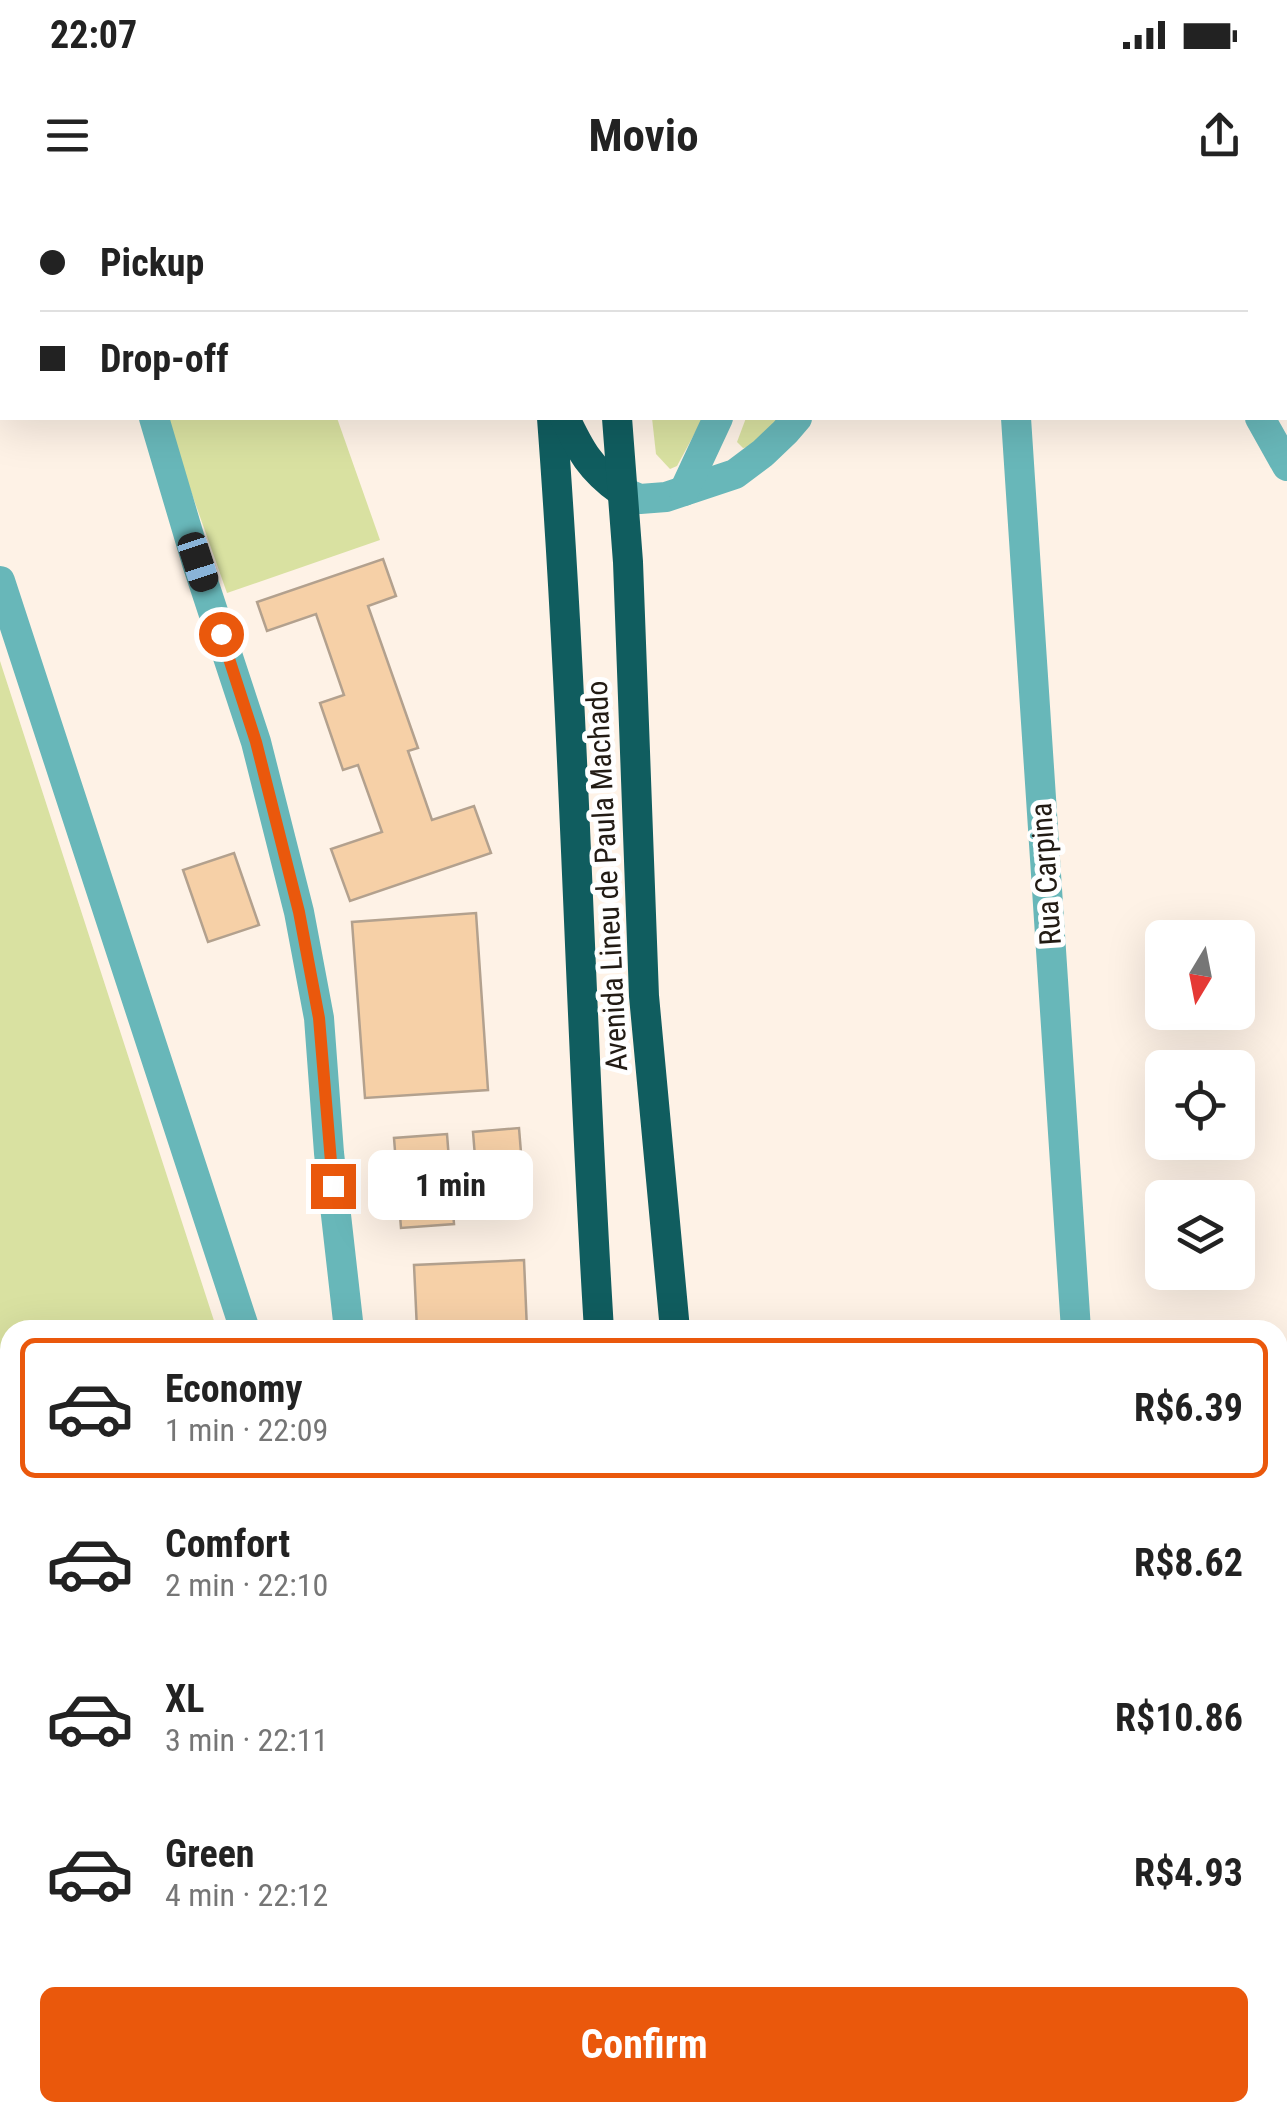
<!DOCTYPE html>
<meta charset="utf-8">
<style>
body{margin:0;font-family:"Roboto Condensed",sans-serif;background:#f6f6f6;color:#222;height:100vh;display:flex;flex-direction:column;font-size:38px;white-space:nowrap}
*{box-sizing:border-box;margin:0}
p{font-size:32px;color:#767676}
.icon{flex:none;width:55px;height:55px;fill:none;stroke:currentColor;stroke-width:2;stroke-linecap:round;stroke-linejoin:round}
.map{position:relative;flex:1;overflow:hidden}
.drawer{position:absolute;left:0px;top:1120px;width:1288px;height:802px;display:flex;flex-direction:column;background:#fff;border-radius:30px 30px 0 0;box-shadow:0 10px 40px #0002}
.drawer>*{flex:none}
.banner{position:absolute;left:0px;top:0px;width:1288px;height:220px;box-shadow:0 10px 40px #0002;display:grid;align-content:center;height:220px;padding:0 40px;background:#fff}
.needle{width:65px;rotate:190deg}
.fabs{position:absolute;left:1145px;top:720px;display:grid;gap:20px}
.fabs a{display:grid;place-items:center;width:110px;height:110px;border-radius:15px;background:#fff;box-shadow:0 10px 40px #0002;font-size:50px}
.end{position:absolute;width:45px;height:45px;margin:-22px;border:12px solid #ea580c;background:#fff;box-shadow:0 0 0 5px #fff}
.from{border-radius:50%}
.bubble{position:absolute;height:70px;border-radius:15px;background:#fff;box-shadow:0 10px 40px #0002;font-size:32px;font-weight:700;line-height:70px;text-align:center}
.car{position:absolute;width:30px;height:60px;margin:-30px -15px;border-radius:12px;box-shadow:0 0 8px 2px #0007;background:linear-gradient(#222 24%,#8ab4d8 0 40%,#222 0 76%,#8ab4d8 0 86%,#222 0)}
.banner b{display:flex;align-items:center;gap:35px;height:95px;font-size:38px}
.banner b+b{border-top:2px solid #e0e0e0}
.banner i{width:25px;height:25px;background:#222}
ul{padding:18px 0 0;list-style:none}
li{display:flex;align-items:center;gap:30px;height:140px;margin:0 20px 15px;padding:0 20px;border:5px solid transparent;border-radius:15px}
li div{flex:1}
li b{display:block;font-size:38px}
li em{font-style:normal;font-weight:700}
li.current{border-color:#ea580c}
li>.icon{width:90px;height:90px;stroke-width:1.5}
.primary-button{display:flex;gap:20px;margin-top:auto;padding:20px 40px}
.primary-button a{flex:1;height:115px;border-radius:15px;background:#ea580c;color:#fff;font-size:40px;font-weight:700;line-height:115px;text-align:center}
.status{display:flex;justify-content:space-between;align-items:center;height:70px;padding:0 50px;background:#fff;direction:ltr}
.status svg{height:28px;fill:currentColor}
header{display:flex;justify-content:space-between;align-items:center;height:130px;padding:0 40px;background:#fff;font-size:45px;font-weight:700}
.map>svg:first-child{display:block}
</style>
<div class="status"><b>22:07</b><svg viewBox="0 0 49 12"><path d="M0 12V9h3v3zM5 12V6h3v6zM10 12V3h3v9zM15 12V0h3v12zM26 1h20v11H26zM47 4h2v5h-2z"/></svg></div>
<header><svg class="icon" aria-label="menu" viewBox="0 0 24 24"><path d="M4 6h16M4 12h16M4 18h16"/></svg>Movio<svg class="icon" aria-label="share" viewBox="0 0 24 24"><path d="M12 15V3M7 8l5-5 5 5M5 13v7h14v-7"/></svg></header>
<div class="map">
<svg width="1287" height="1921" viewBox="0 0 1287 1921">
<rect width="100%" height="100%" fill="#fef2e6"/>
<g fill="#d9e1a1">
<path d="M745 0H1126V2H747Z"/>
<path d="M165 218H337L380 340 227 393Z"/>
<path d="M652 218H703L677 266 670 269 656 254Z"/>
<path d="M746 218H782L754 246 743 248 737 242Z"/>
<path d="M0 461 217 1130H10V1416L0 1431Z"/>
<path d="M336 1913H471L474 1921H339Z"/>
</g>
<g fill="#f6d0a7" stroke="#b3a18e" stroke-width="2.5">
<path d="M383 359 396 396 368 406 418 548 408 551 432 620 474 606 491 653 350 701 331 649 382 632 358 565 343 570 320 503 344 495 316 414 267 431 257 402Z"/>
<path d="M234 653 259 725 208 742 183 670Z"/>
<path d="M476 713 488 890 365 898 352 722Z"/>
<path d="M519 928 526 1014 480 1018 473 932Z"/>
<path d="M447 934 454 1024 401 1028 394 938Z"/>
<path d="M524 1060 527 1130H417L414 1065Z"/>
<path d="M10 1617V1670L0 1673V1620Z"/>
<path d="M10 1698V1753L0 1757V1701Z"/>
<path d="M10 1786V1847L0 1850V1790Z"/>
<path d="M10 1874V1912H100L72 1921H0V1878Z"/>
<path d="M156 1912H253L255 1921H158Z"/>
<path d="M529 1912H602L603 1921H530Z"/>
</g>
<g fill="none" stroke-linecap="round" stroke-linejoin="round">
<g stroke="#68b7b9" stroke-width="30">
<path d="M719 0 722 2"/>
<path d="M1156 0 1159 2"/>
<path d="M179 2V0"/>
<path d="M0 68H2"/>
<path d="M154 218 197 363 256 542 299 712 319 818 329 953 349 1130"/>
<path d="M1016 218 1076 1130"/>
<path d="M1260 218 1287 266"/>
<path d="M621 291 640 299 666 297 735 274 763 253 785 232 797 218"/>
<path d="M684 291 718 218"/>
<path d="M0 381 245 1130"/>
<path d="M0 1458 10 1445"/>
<path d="M1278 1648 1287 1663"/>
<path d="M280 1912 283 1921"/>
<path d="M496 1912 499 1921"/>
<path d="M1054 1912 1059 1921"/>
</g>
<g stroke="#105d5f" stroke-width="30">
<path d="M507 0 508 2"/>
<path d="M574 0V2"/>
<path d="M552 218C575 521 580 826 599 1130"/>
<path d="M565 218C580 250 591 270 621 291"/>
<path d="M617 218 628 362 644 796 675 1130"/>
<path d="M653 1912V1921"/>
<path d="M723 1912 724 1921"/>
</g>
</g>
<g fill="none" stroke-linecap="round" stroke-linejoin="round">
<path stroke="#ea580c" stroke-width="12" d="M221 434 256 542 299 712 319 818 333 986"/>
</g>
<g text-anchor="middle" stroke-width="10" stroke-linejoin="round" paint-order="stroke">
<g font-size="30" fill="#221b14" stroke="#fff">
<text transform="translate(1046 674) rotate(-94)" y="10">Rua Carpina</text>
<text transform="translate(607 676) rotate(-93)" y="10">Avenida Lineu de Paula Machado</text>
</g>
</g>
</svg>
<div class="fabs">
<a><svg class="needle" viewBox="-14 -14 28 28"><path d="M0-13l5 13h-10z" fill="#e53935"/><path d="M0 13l5-13h-10z" fill="#767676"/></svg></a>
<a><svg class="icon" aria-label="locate" viewBox="0 0 24 24"><circle cx="12" cy="12" r="6"/><path d="M12 2v4M12 18v4M2 12h4M18 12h4"/></svg></a>
<a><svg class="icon" aria-label="layers" viewBox="0 0 24 24"><path d="M12 4l9 5-9 5-9-5zM3 14l9 5 9-5"/></svg></a>
</div>
<i class="end from" style="left:221px;top:434px"></i>
<i class="end" style="left:333px;top:986px"></i>
<div class="bubble" style="left:368px;top:950px;width:165px">1 min</div>
<i class="car" style="left:198px;top:362px;rotate:162deg"></i>
<div class="banner">
<b><i class="from"></i>Pickup</b>
<b><i></i>Drop-off</b>
</div>
<section class="drawer">
<ul>
<li class="current"><svg class="icon" aria-label="car" viewBox="0 0 24 24"><path d="M5 17H2v-5l4-1 3-4h7l3 4 3 1v5h-3M9 17h6M6 11h13"/><circle cx="7" cy="17" r="2"/><circle cx="17" cy="17" r="2"/></svg><div><b>Economy</b><p>1 min · 22:09</p></div><em>R$6.39</em></li>
<li><svg class="icon" aria-label="car" viewBox="0 0 24 24"><path d="M5 17H2v-5l4-1 3-4h7l3 4 3 1v5h-3M9 17h6M6 11h13"/><circle cx="7" cy="17" r="2"/><circle cx="17" cy="17" r="2"/></svg><div><b>Comfort</b><p>2 min · 22:10</p></div><em>R$8.62</em></li>
<li><svg class="icon" aria-label="car" viewBox="0 0 24 24"><path d="M5 17H2v-5l4-1 3-4h7l3 4 3 1v5h-3M9 17h6M6 11h13"/><circle cx="7" cy="17" r="2"/><circle cx="17" cy="17" r="2"/></svg><div><b>XL</b><p>3 min · 22:11</p></div><em>R$10.86</em></li>
<li><svg class="icon" aria-label="car" viewBox="0 0 24 24"><path d="M5 17H2v-5l4-1 3-4h7l3 4 3 1v5h-3M9 17h6M6 11h13"/><circle cx="7" cy="17" r="2"/><circle cx="17" cy="17" r="2"/></svg><div><b>Green</b><p>4 min · 22:12</p></div><em>R$4.93</em></li>
</ul>
<div class="primary-button"><a>Confirm</a></div>
</section>
</div>
